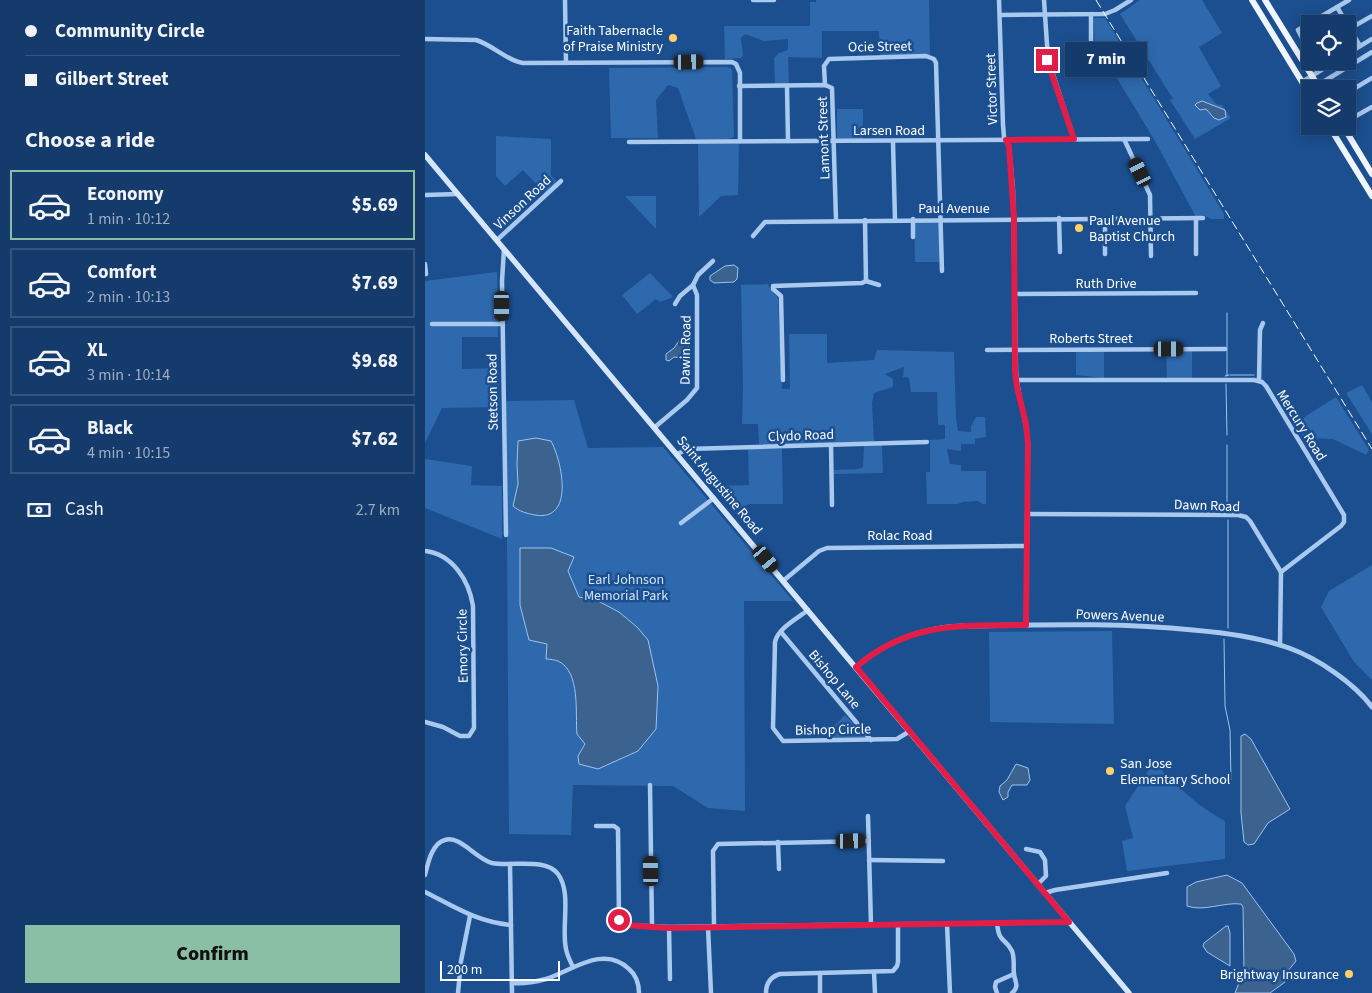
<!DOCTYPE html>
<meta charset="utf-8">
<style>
body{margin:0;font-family:"Source Sans 3",sans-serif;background:#214673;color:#f1f3f6;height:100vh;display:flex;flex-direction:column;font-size:19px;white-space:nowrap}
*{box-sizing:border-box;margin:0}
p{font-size:16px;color:#9dadc1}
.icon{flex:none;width:28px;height:28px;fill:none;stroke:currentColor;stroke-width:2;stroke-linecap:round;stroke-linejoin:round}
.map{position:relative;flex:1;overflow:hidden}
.details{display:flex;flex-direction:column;background:#143b6b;width:425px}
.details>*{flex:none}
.top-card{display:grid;align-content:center;height:110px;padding:0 25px;background:#143b6b}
.buttons{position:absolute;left:876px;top:15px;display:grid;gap:10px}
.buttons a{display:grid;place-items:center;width:55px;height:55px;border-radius:0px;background:#143b6b;box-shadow:0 2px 12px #0003,0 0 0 1px #33557e;font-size:25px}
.scale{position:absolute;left:15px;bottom:12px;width:120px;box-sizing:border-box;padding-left:5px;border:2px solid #fff;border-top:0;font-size:14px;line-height:18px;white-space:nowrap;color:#fff;-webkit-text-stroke:4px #1b4f8f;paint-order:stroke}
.end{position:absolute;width:22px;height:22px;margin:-11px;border:6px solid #e11d48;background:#fff;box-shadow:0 0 0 2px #fff}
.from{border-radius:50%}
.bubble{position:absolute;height:35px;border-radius:0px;background:#143b6b;box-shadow:0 2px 12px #0003,0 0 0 1px #33557e;font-size:16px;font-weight:800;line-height:35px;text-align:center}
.car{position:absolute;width:15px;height:30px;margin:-15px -8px;border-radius:6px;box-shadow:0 0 4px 1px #0007;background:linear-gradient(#222 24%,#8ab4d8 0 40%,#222 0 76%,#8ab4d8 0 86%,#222 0)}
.top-card b{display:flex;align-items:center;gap:18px;height:48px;font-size:19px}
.top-card b+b{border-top:1px solid #33557e}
.top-card i{width:12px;height:12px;background:#f1f3f6}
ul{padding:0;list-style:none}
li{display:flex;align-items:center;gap:15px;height:70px;margin:0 10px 8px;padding:0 15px;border:2px solid #33557e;border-radius:0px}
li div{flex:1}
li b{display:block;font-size:19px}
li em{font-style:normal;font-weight:800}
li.current{border-color:#8abfa5}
li>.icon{width:45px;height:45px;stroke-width:1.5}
h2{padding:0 25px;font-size:22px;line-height:60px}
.pay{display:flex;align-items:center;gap:12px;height:55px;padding:0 25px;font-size:19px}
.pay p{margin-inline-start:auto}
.cta{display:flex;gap:10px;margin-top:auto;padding:10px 25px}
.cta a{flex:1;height:58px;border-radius:0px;background:#8abfa5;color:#111;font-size:20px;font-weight:800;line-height:58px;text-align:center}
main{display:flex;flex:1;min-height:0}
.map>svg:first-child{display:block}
</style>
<main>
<section class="details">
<div class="top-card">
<b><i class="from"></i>Community Circle</b>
<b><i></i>Gilbert Street</b>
</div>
<h2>Choose a ride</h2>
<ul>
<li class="current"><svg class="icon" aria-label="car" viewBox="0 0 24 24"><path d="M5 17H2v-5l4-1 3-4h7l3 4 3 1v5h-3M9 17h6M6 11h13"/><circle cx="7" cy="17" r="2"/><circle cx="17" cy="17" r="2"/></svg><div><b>Economy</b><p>1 min · 10:12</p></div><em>$5.69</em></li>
<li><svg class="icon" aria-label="car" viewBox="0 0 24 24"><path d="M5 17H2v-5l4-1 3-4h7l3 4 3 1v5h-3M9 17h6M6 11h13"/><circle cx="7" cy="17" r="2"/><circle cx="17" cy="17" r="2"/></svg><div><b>Comfort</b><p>2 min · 10:13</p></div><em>$7.69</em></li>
<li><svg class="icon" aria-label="car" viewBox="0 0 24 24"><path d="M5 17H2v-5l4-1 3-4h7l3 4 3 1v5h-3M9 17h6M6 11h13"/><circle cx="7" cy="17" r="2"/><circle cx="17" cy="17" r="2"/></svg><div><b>XL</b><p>3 min · 10:14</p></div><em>$9.68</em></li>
<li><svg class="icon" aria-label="car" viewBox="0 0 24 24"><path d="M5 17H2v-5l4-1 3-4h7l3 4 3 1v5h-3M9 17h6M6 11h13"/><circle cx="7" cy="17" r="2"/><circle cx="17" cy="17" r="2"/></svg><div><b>Black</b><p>4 min · 10:15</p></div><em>$7.62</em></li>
</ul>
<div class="pay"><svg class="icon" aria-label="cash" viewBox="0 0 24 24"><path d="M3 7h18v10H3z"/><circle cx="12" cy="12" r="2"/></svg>Cash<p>2.7 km</p></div>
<div class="cta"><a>Confirm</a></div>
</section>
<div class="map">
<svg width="947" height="993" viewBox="0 0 947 993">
<rect width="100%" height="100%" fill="#1b4f8f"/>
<g fill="#2e69ad">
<path d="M391 0H504L505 55 455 56 454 31H397V58L363 57 364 84H350L349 58 354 53 363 50V39L339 41 320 34 316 38 318 55 316 58 300 59 299 26H385V2H391Z"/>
<path d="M715 0H777L797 33 774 47 796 86 783 94 791 104 797 105 806 118 770 139 745 100 748 99 695 14Z"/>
<path d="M669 18H680L799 214V219H786L778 215 771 217 730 141 690 75 670 72Z"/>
<path d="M302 67 307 69 309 137 303 139H271L253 88 243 85 231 100 233 138H186L184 68Z"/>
<rect x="412" y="109" width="26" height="30"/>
<path d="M71 136 126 139V175L132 182 120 193 98 170 80 186 71 176Z"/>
<path d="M273 144H314L313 195 296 196 274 217Z"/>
<path d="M200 196H231V229Z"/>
<path d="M489 221 514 222 515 262H490Z"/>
<path d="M72 272 73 337H37V369L73 368 75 407 17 408 0 443V281Z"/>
<path d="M225 273 248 297 235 302 231 299 212 314 197 295Z"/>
<path d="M343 284 345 289 353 298 357 389H365L364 334H402V363L449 360 452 350 529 352 531 418 533 431 546 432V426L551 417H560L561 437 550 439V444H536V451L522 449 525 464 536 465V471H561V504H557L553 501 538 502 533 504H502L501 472H505V440L520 439V425H513L512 392H486L484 378 478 377 479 367 460 374 468 379V387L449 393 447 403 449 442 334 445 333 424H317L318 389 316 285Z"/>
<path d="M767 350V378H742L741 351Z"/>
<path d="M651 351H679V378L651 375Z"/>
<path d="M937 385 947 402V434L921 393Z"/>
<path d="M911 397 944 450 941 455 908 439 879 438 872 426 881 416Z"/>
<path d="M149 400 163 448 238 447 368 601H319L320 811 283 808 248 786 148 785 146 835 84 834 81 401Z"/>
<path d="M457 445 458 473 409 474V470L433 469 438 467 439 446Z"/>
<path d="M323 449H357L358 504H324L310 513 288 486 324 485Z"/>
<path d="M0 459 47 466 46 485 77 486V539L0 508Z"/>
<path d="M947 565V680L929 662 896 607 904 591Z"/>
<path d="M687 631 689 724 565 722 564 632Z"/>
<path d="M420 715 440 737 404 738 403 732Z"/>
<path d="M731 764C753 787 772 806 800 821V859L702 871 697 841 708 838 700 806 727 765Z"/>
</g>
<g fill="#3c6290" stroke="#9cc4f0">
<path d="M777 101 800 110 801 117 794 120 789 118 781 109 775 110 770 105 772 103Z"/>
<path d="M309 265 313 268 312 279 309 282 289 283 285 280V276L300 266Z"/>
<path d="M261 334 263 335 264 342 262 356 259 358 249 357 244 361 241 360V354L249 348 258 335Z"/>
<path d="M111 438 126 441C137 461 150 522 110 515 101 513 95 512 88 506L93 484 92 464 93 441Z"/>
<path d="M95 548H126L149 557 143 571 154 597 175 602 194 612 212 627 223 640 233 686 231 729 213 751 173 769 154 764 153 756 160 744 152 734C150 713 156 672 133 661 130 660 125 659 121 659L122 644 104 640 95 605Z"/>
<path d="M820 734 826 739 865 809 843 823 829 844 823 845 819 842 816 813V736Z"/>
<path d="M591 764 603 768 605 780 602 785H587L583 792V797L578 800 574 792 575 786 582 780Z"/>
<path d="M802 875 817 883 869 954 871 961 858 977 860 982 845 993H810L819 970 818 907 816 904C798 902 779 912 762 906V887L771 882Z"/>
<path d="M801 926H803L805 933V966L782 952 778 946 779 943Z"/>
</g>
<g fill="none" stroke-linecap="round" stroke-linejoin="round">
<g stroke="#9cc4f0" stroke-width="1">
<path d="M802 313V376"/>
<path d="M805 375H829"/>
<path d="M800 376 804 375"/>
<path d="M801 384 802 435"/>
<path d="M802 445V509"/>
<path d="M803 520V628"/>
<path d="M799 639 800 706 805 730 806 780"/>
</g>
<g stroke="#a9c9ee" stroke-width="4.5">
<path d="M140 0 141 63"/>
<path d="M328 0H349"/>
<path d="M574 0 578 125 579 137 584 146 588 190 591 371C592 396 602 419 603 444L601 625"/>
<path d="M619 0 623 59 649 139"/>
<path d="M912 7 935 46"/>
<path d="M666 14V72"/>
<path d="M575 15 680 14 690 10 706 0"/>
<path d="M924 29 947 16"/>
<path d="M0 39 51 40C68 45 80 60 98 63L307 62 311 64 315 73V141"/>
<path d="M883 50 873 30 924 0"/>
<path d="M922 54 947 39"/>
<path d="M877 82 911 61"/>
<path d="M400 85 399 66 404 59 501 56 509 59 511 63 517 271"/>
<path d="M893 85 947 52"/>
<path d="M314 86 400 85 407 88 411 220"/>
<path d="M362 86 363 141"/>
<path d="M922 93 947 78"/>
<path d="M922 121 947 107"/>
<path d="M699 139 725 195 726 256"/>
<path d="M204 142 723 139"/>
<path d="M468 142 470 220"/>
<path d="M0 195 33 194"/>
<path d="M634 218 635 252"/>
<path d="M680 218V254"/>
<path d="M771 218V254"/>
<path d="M440 220 441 281"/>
<path d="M328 236 340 222 778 218"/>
<path d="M488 237V219"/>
<path d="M72 240 136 181"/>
<path d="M79 249 77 281 81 535"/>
<path d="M0 264 1 274"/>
<path d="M590 294 771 293"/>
<path d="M250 304 255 296 268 285 273 275 288 261"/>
<path d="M7 324H78"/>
<path d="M562 350 800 349"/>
<path d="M358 380 356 296 348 289V286L437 283 441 281 454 285"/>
<path d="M591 380H829L837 382 841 386 919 515V522L916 526 856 572"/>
<path d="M834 381 835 330 838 323"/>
<path d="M230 427 262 400 272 388V295L268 285"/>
<path d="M406 445 407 505"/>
<path d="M252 454 263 449 502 442"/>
<path d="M603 514 813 515 821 517 825 521 856 572 855 645"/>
<path d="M256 523 289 498"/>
<path d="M0 551C27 554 44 580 48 606L49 728 44 736H35L18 727 0 722"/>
<path d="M358 581 394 551 402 548 602 546"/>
<path d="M383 610C373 618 353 628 350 642L348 728 358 741 472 739 485 731"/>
<path d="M356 632 446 740"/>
<path d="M225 785 227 927"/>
<path d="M443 816 446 925"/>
<path d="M171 826H189L193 829 194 920 198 925 244 927 644 922"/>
<path d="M353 842 354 869"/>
<path d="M601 849 615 852 620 860 621 876 613 884"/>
<path d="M444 860 518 861"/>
<path d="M85 864 87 993"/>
<path d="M0 875C3 863 7 843 20 840 35 835 51 859 67 863 86 867 120 857 133 874 147 893 136 927 141 949 142 955 145 961 148 967"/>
<path d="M0 892C30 907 52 922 86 925"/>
<path d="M620 893 630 890 742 873"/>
<path d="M572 923C574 944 580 937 587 951 590 959 588 967 589 975 591 983 594 987 587 993"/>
<path d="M522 924 525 993"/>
<path d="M244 927 245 979"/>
<path d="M283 927 286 993"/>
<path d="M289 927 288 851 293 844 444 841"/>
<path d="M449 972 450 993"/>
<path d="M395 973V993"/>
<path d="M87 983C98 984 110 982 121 979 146 971 179 944 204 969 211 975 214 984 214 993"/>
<path d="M33 993 36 961 45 916"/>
<path d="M341 993C341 983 345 977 355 974L468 971 472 966 473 962V925"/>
<path d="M572 993 570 987 571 982 589 974"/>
</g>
<path stroke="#a9c9ee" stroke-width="5" d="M431 667C461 641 496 628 536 626 613 625 691 622 768 630 801 633 833 637 864 648 892 658 929 683 947 707"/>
<path stroke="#d6e6fa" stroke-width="5.5" d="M0 155 704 993"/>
<g stroke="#f0f6ff" stroke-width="6">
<path d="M827 0 885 95"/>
<path d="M840 0 895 89"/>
<path d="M904 126 947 196"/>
<path d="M918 126 947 174"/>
</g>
<path stroke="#fff" stroke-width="1" stroke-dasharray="9 4" stroke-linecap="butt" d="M671 0 947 449"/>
</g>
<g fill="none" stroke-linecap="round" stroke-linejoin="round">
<path stroke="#e11d48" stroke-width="6" d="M194 920 198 925 244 928 644 922 431 667C485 621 535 626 601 625L603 444 601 424 592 387 590 371 589 218 584 146 581 140 649 139 622 60"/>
</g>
<g fill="#ffd166" stroke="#1b4f8f" stroke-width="2">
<circle cx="248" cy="38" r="5"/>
<circle cx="654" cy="228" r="5"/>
<circle cx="685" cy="771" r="5"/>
<circle cx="924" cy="974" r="5"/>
</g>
<g text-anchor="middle" stroke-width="5" stroke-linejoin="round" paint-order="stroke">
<g font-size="14" fill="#fff" stroke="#1b4f8f" text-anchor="end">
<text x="238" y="35">Faith Tabernacle<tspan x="238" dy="16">of Praise Ministry</tspan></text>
<text x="664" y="225" text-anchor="start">Paul Avenue<tspan x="664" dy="16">Baptist Church</tspan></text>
<text x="695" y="768" text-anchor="start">San Jose<tspan x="695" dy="16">Elementary School</tspan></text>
<text x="914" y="979">Brightway Insurance</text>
</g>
<g font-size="14" fill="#fff" stroke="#1b4f8f">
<text transform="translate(455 46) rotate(-1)" y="5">Ocie Street</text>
<text transform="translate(566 89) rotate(-92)" y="5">Victor Street</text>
<text x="464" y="135">Larsen Road</text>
<text transform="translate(398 138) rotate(-92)" y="5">Lamont Street</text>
<text transform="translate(97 202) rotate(-43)" y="5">Vinson Road</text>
<text x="529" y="213">Paul Avenue</text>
<text x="681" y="288">Ruth Drive</text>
<text x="666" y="343">Roberts Street</text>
<text transform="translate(260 350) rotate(-89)" y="5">Dawin Road</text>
<text transform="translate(67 392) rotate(-91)" y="5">Stetson Road</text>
<text transform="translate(877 425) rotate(58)" y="5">Mercury Road</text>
<text transform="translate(376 435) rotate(-2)" y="5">Clydo Road</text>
<text transform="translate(295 485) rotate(50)" y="5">Saint Augustine Road</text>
<text transform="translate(782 505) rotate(2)" y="5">Dawn Road</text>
<text x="475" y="540">Rolac Road</text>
<text transform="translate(695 615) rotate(2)" y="5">Powers Avenue</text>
<text transform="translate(37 646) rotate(-91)" y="5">Emory Circle</text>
<text transform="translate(410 679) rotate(50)" y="5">Bishop Lane</text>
<text transform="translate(408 729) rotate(-1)" y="5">Bishop Circle</text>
</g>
<g font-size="14" fill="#cfe3fa" stroke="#1b4f8f">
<text x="201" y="584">Earl Johnson<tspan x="201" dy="16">Memorial Park</tspan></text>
</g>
</g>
</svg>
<div class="buttons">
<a><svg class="icon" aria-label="locate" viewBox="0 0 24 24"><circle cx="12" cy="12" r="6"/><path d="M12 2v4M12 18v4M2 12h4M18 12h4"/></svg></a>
<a><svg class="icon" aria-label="layers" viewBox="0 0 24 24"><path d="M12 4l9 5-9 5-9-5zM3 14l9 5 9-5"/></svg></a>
</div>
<div class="scale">200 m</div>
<i class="end from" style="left:194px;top:920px"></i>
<i class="end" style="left:622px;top:60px"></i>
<div class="bubble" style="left:640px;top:42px;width:82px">7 min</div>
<i class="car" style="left:264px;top:62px;rotate:89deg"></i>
<i class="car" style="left:715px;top:172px;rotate:334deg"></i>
<i class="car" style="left:77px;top:306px;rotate:179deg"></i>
<i class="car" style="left:744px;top:349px;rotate:90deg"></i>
<i class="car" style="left:341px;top:559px;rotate:140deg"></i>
<i class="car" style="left:426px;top:841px;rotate:89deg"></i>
<i class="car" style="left:226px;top:871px;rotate:359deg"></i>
</div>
</main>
